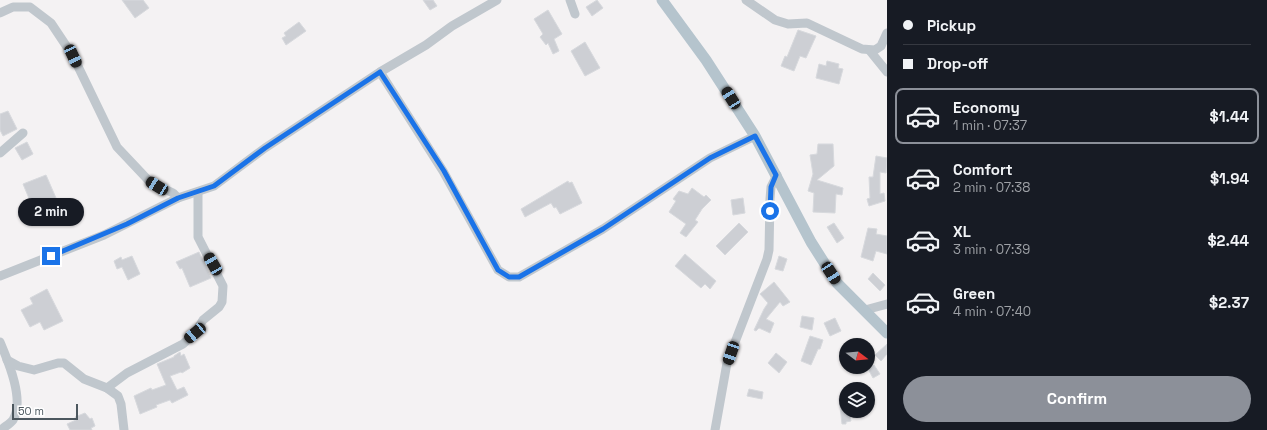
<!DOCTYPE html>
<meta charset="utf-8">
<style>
body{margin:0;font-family:"Space Grotesk",sans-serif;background:#20242c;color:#f1f3f6;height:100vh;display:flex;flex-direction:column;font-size:15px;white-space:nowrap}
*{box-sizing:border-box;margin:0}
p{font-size:13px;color:#9ea1a6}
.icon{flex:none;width:22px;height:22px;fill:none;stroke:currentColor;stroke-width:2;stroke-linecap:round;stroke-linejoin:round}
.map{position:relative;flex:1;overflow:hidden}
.details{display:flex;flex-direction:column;background:#171b24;width:380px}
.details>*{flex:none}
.hud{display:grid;align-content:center;height:88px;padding:0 16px;background:#171b24}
.needle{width:26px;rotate:106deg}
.tools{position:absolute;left:839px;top:338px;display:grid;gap:8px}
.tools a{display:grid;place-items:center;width:36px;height:36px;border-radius:50%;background:#171b24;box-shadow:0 1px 3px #0004;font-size:20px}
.scale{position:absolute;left:12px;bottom:10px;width:66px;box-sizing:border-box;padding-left:4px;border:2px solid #4c575e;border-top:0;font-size:11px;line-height:14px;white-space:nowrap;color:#4c575e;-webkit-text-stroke:3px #fff;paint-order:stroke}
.end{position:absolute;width:18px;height:18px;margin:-9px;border:5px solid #1a73e8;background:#fff;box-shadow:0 0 0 2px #fff}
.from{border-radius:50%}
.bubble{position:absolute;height:28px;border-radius:14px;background:#171b24;box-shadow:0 1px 3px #0004;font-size:13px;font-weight:700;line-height:28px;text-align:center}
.car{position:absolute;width:12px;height:24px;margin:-12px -6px;border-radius:5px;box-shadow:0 0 3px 1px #0007;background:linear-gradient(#222 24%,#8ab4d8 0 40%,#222 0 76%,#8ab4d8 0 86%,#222 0)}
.hud b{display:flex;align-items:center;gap:14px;height:38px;font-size:15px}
.hud b+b{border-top:1px solid #363941}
.hud i{width:10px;height:10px;background:#f1f3f6}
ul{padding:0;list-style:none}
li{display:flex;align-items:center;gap:12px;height:56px;margin:0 8px 6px;padding:0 8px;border:2px solid transparent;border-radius:8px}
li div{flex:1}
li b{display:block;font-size:15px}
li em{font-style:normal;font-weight:700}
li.selected{border-color:#8c9099}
li>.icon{width:36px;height:36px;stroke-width:1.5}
.primary-button{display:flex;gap:8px;margin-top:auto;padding:8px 16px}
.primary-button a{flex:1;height:46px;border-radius:24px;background:#8c9099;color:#fff;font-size:16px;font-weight:700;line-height:46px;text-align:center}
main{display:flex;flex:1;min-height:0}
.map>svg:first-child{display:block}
</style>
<main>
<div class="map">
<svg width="887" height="430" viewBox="0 0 887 430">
<rect width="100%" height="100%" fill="#f4f2f3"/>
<g fill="#cdcfd4" stroke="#d7d9dd">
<path d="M122 0H143L149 8 135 18Z"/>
<path d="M423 0H433L437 6 430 10Z"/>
<path d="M597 0 603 8 592 16 586 7Z"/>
<path d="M548 10 562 34 554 39 559 51 553 54 548 43 546 45 540 37 543 34 534 19Z"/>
<path d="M299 22 306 31 286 45 282 38 286 36 284 33Z"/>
<path d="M798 30 816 36 806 58 800 56 794 71 781 66 785 56 787 57Z"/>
<path d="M585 42 600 68 585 76 571 51Z"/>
<path d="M827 61 839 64 838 68 843 69 839 84 816 78 819 64 826 66Z"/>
<path d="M8 111 17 129 3 136 0 130V114Z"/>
<path d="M27 142 33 154 22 160 15 148Z"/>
<path d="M818 144H833L834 166 817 180 843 188 842 195 836 194 835 213 813 212 814 193 808 191 813 174 810 155 817 154Z"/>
<path d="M876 156 887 158 886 173 880 172V194L884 193 885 201 869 206 867 199 870 198 869 177H873Z"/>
<path d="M46 175 56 198 33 208 23 184Z"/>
<path d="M568 181 569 183 572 182 582 203 560 214 556 207 554 208 551 203 525 217 521 209Z"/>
<path d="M692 188 704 197 706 195 711 200 702 209 695 220 698 222 686 237 680 233 686 224 669 212 676 201 673 199 679 191 688 194Z"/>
<path d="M743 198 745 213 733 215 731 200Z"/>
<path d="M739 223 748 232 725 255 716 246Z"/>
<path d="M834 223 844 238 837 243 827 227Z"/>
<path d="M868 228 877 229 876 234 887 236V254L876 251 873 261 861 257Z"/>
<path d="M199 252 211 278 190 287 182 268 180 269 176 262Z"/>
<path d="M685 254 716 281 710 289 705 284 701 288 675 266Z"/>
<path d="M132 256 140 274 128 280 122 267 117 269 114 261 121 257 122 260Z"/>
<path d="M779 256 787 259 783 271 775 269Z"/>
<path d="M873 273 885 285 880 291 868 279Z"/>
<path d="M774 282 790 302 783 306 780 302 766 319 774 323 770 333 759 328 756 331 754 330 764 309 768 303 760 294Z"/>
<path d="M47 289 63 321 44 330 40 322 30 327 21 310 33 304 30 298Z"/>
<path d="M802 316 814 318 812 330 800 327Z"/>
<path d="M835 318 841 331 830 336 824 323Z"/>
<path d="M810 336 823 340 820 349H818L811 365 801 361Z"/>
<path d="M887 344V354L881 361 875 355Z"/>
<path d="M180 352 181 356 184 354 190 368 182 373 181 372 170 376 177 390 184 387 188 395 172 403 170 400 156 405 157 407 140 414 134 396 151 388 152 390 166 385 157 364 174 357V356Z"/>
<path d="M776 353 787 362 779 373 768 363Z"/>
<path d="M874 365 880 374 873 378 868 369Z"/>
<path d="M749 389 763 392 762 399 747 396Z"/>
<path d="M839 398H846V411H849L851 421 846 422V424H842Z"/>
<path d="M85 413 90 419 92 418 95 426 91 428 92 430H70L67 424 76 420 75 417Z"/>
</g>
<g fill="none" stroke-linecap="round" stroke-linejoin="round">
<g stroke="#c0c7cd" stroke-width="9">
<path d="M570 0 575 14"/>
<path d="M746 0 775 20 788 24 807 23 862 49 875 50 881 46 887 33"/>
<path d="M0 13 13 7H30L51 23 73 56 117 147 150 182 173 193 178 198"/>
<path d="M870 51 887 72"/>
<path d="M380 72 443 171 498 270 509 277H519L603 229 710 158 755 136"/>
<path d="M0 153 23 133"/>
<path d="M0 276 104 235 178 198 214 186 265 148 380 72 426 45 452 26 497 0"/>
<path d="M865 310 887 304"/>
<path d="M0 342C8 361 25 400 13 420 10 424 4 427 1 430"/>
<path d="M7 360 18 366 34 370 58 363H64L84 379 107 388 118 396 121 404 124 430"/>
<path d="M107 388 127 373 183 344 195 333 203 320 219 307 222 302 223 286 198 237V192"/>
<path d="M715 430 727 363 767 259 769 250 770 199 771 187 777 175"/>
</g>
<path stroke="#b5c4cd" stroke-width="11" d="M662 0 706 60 755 136 811 242 837 283 887 333"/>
</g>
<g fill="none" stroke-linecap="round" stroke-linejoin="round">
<path stroke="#1a73e8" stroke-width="5" d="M51 256 127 224 178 198 214 186 265 148 380 72 444 171 498 270 509 277H519L603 229 710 158 755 136 776 175 771 187 770 211"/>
</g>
</svg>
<div class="tools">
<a><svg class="needle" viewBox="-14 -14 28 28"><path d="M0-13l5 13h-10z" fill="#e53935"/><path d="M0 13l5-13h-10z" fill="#9ea1a6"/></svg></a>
<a><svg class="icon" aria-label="layers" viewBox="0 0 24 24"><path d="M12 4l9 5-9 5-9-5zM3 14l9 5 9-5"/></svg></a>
</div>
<div class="scale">50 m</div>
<i class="end from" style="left:770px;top:211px"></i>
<i class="end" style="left:51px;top:256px"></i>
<div class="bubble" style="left:18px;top:198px;width:66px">2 min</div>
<i class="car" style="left:73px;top:56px;rotate:155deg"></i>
<i class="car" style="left:731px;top:98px;rotate:328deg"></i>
<i class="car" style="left:157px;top:186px;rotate:302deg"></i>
<i class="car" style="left:213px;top:264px;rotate:330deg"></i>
<i class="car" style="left:831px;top:273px;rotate:147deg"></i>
<i class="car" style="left:195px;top:333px;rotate:230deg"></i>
<i class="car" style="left:731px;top:353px;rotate:199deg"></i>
</div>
<section class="details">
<div class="hud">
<b><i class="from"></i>Pickup</b>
<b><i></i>Drop-off</b>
</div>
<ul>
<li class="selected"><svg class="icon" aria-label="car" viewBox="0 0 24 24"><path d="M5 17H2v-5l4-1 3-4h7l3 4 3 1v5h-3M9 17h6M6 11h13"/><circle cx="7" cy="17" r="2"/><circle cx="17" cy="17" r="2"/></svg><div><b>Economy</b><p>1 min · 07:37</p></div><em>$1.44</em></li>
<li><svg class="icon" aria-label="car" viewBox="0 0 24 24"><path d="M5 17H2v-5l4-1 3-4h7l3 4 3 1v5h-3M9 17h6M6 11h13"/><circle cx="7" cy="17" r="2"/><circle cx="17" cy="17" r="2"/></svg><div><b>Comfort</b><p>2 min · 07:38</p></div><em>$1.94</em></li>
<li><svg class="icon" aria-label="car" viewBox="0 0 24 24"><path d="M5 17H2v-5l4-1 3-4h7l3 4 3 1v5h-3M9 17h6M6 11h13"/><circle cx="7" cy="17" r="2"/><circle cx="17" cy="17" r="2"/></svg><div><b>XL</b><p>3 min · 07:39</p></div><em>$2.44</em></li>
<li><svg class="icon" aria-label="car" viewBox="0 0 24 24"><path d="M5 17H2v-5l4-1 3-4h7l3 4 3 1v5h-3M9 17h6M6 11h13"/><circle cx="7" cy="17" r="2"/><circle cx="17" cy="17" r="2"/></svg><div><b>Green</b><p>4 min · 07:40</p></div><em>$2.37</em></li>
</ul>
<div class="primary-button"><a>Confirm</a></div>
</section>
</main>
